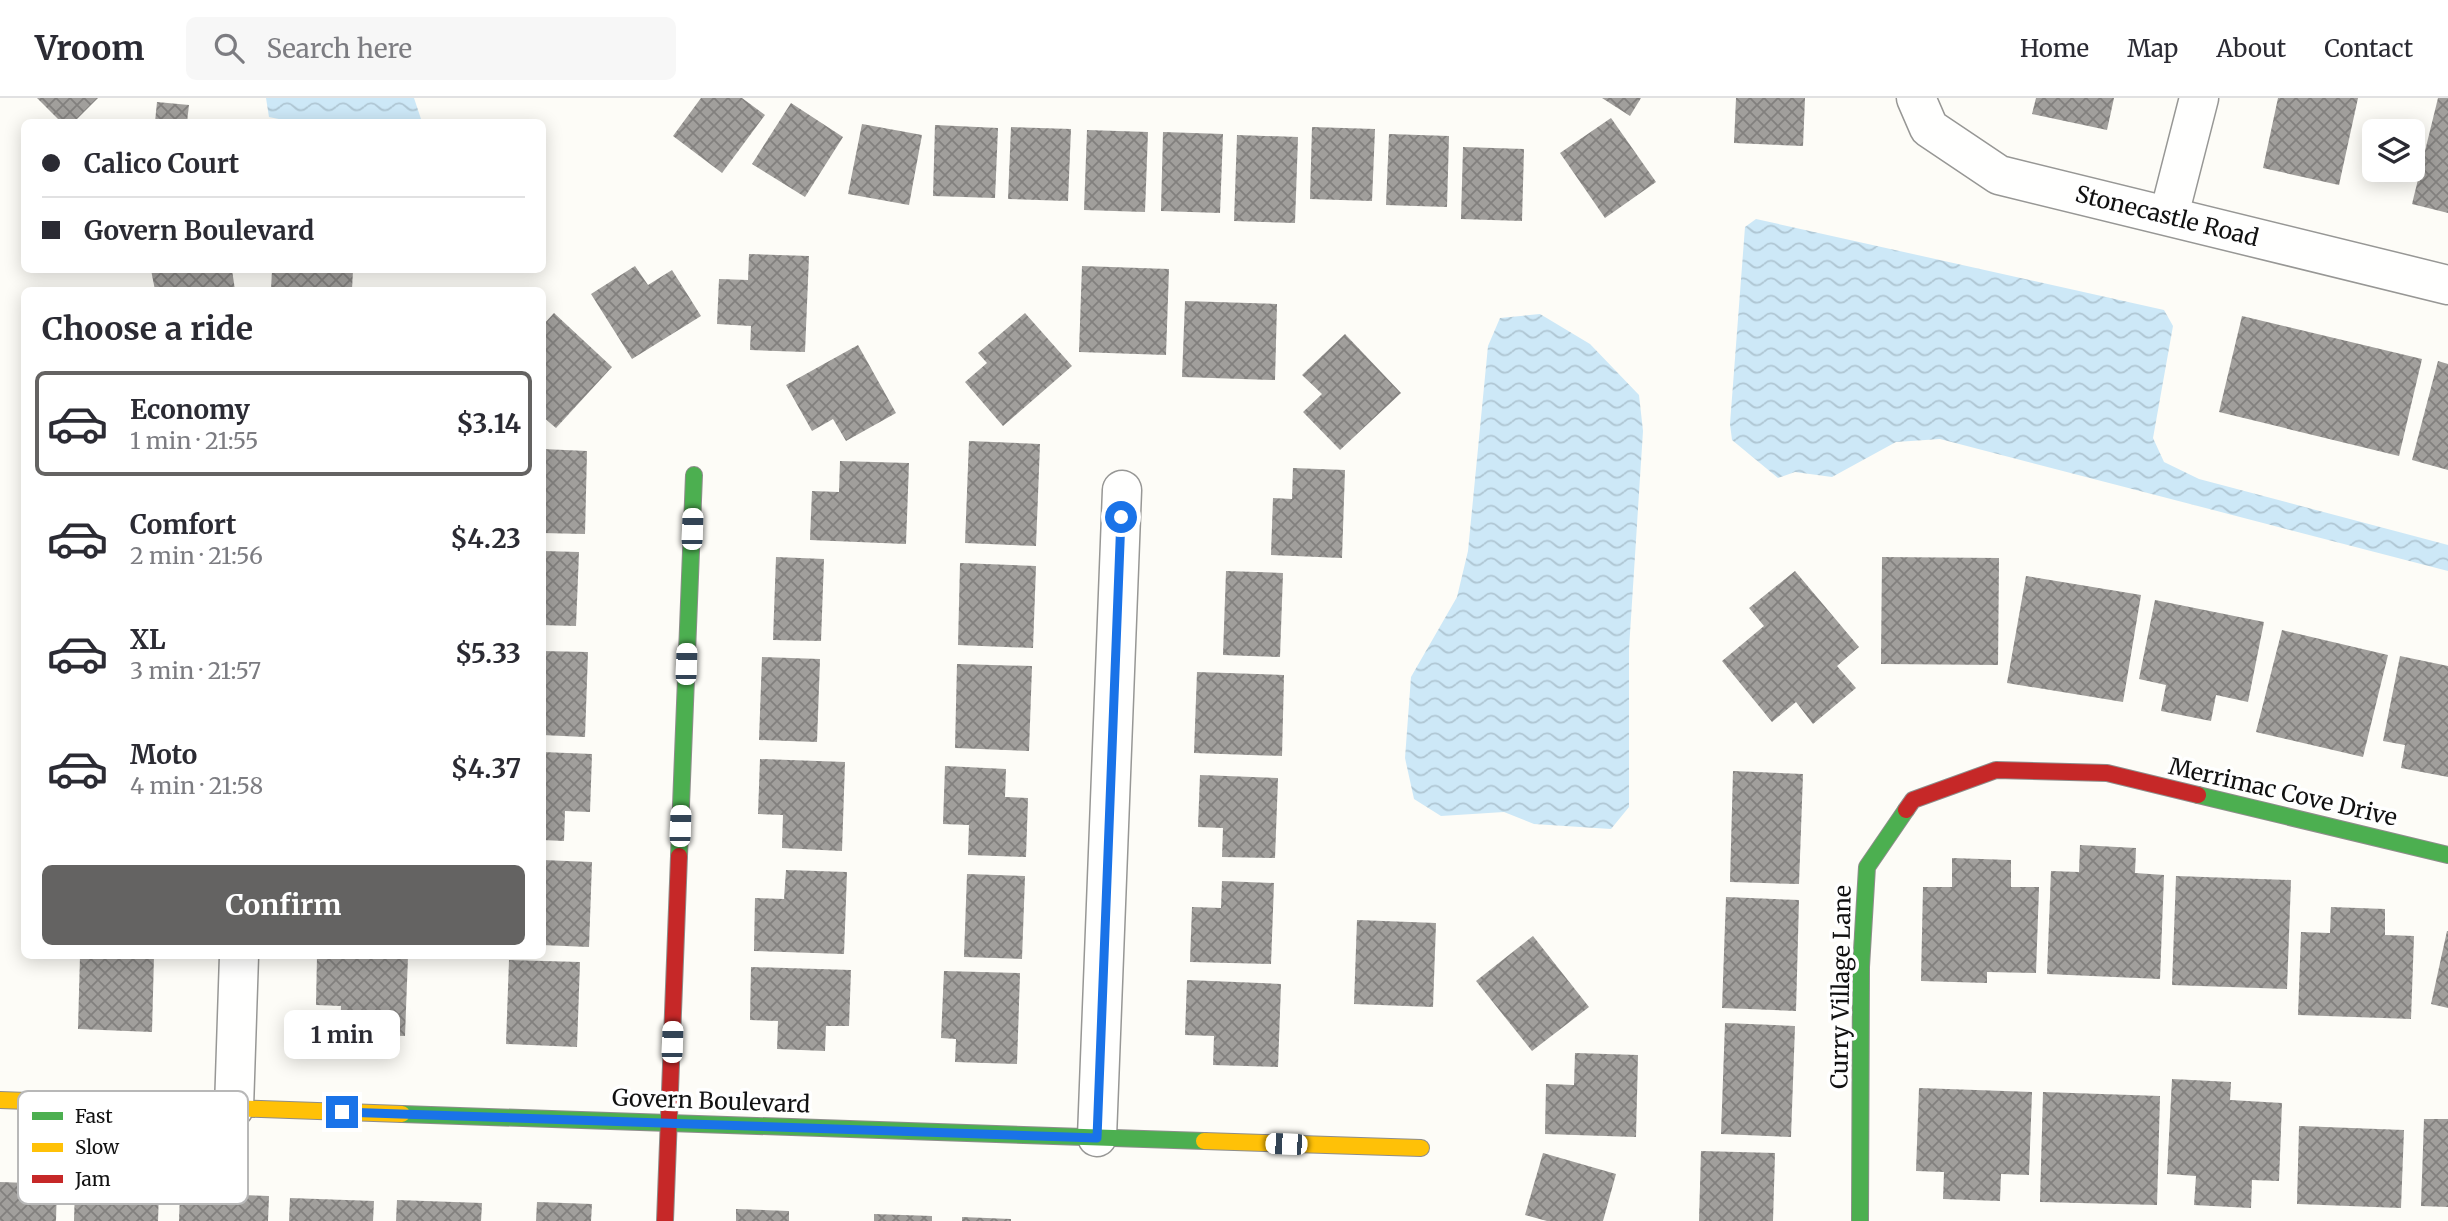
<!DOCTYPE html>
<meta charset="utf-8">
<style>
body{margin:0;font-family:Merriweather,serif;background:#f7f7f7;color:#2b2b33;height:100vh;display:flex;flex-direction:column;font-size:26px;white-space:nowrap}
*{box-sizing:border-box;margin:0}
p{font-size:23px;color:#7c7c81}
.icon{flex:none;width:38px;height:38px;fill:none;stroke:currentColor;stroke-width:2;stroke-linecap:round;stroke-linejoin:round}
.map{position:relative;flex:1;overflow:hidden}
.side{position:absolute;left:21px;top:189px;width:525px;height:672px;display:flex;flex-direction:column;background:#fff;border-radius:10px;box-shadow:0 4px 18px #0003}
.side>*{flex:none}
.top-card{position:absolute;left:21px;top:21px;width:525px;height:154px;border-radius:10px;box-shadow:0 4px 18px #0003;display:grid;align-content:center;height:154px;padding:0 21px;background:#fff}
.controls{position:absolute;left:2362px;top:21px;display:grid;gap:14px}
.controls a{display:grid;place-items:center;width:63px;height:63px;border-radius:10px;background:#fff;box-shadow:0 4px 18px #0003;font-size:35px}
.end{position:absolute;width:32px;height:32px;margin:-16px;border:9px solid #1a73e8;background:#fff;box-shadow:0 0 0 4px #fff}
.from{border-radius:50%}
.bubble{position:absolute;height:49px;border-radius:10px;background:#fff;box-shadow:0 4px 18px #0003;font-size:23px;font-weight:700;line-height:49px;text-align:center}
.car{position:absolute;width:21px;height:42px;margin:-21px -10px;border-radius:9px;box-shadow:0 0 5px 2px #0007;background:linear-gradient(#fff 24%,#345 0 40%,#fff 0 76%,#345 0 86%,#fff 0)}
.top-card b{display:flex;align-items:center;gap:24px;height:66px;font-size:26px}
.top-card b+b{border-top:2px solid #e1e1e2}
.top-card i{width:18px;height:18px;background:#2b2b33}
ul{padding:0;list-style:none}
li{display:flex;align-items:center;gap:21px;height:105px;margin:0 14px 10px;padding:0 7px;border:4px solid transparent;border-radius:10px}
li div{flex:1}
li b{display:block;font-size:26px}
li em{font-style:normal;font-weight:700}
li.on{border-color:#646362}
li>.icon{width:63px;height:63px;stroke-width:1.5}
h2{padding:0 21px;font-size:32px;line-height:84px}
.button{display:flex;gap:14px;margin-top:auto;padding:14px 21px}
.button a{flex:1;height:80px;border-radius:10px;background:#646362;color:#fff;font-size:28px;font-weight:700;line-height:80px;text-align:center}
header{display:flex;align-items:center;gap:42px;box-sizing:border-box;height:98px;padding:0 35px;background:#fff;border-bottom:2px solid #e1e1e2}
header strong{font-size:33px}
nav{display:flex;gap:38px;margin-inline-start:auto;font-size:24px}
.search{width:490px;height:63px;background:#f7f7f7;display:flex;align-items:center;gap:18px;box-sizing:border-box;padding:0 24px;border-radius:10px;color:#7c7c81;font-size:26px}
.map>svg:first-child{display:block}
</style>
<header>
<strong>Vroom</strong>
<div class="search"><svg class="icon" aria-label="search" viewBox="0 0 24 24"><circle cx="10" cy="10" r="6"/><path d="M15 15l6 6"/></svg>Search here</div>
<nav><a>Home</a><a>Map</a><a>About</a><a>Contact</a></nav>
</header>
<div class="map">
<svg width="2448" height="1123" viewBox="0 0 2448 1123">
<defs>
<pattern id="water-waves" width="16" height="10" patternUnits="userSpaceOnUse" patternTransform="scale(1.75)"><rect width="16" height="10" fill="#cde8f7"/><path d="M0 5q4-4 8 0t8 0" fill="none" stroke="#afc6d3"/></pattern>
<pattern id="building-cross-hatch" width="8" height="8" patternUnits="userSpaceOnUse" patternTransform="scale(1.75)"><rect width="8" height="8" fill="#a19f9c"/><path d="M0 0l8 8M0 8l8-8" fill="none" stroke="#82807e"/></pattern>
</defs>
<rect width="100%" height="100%" fill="#fdfcf7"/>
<g fill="url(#water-waves)">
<path d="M266 0H414L422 24H293L269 19Z"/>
<path d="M1756 121 2164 212 2173 228 2153 340 2164 364 2199 381 2448 447V473L1940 341 1896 344 1832 379 1795 374 1778 380 1732 342 1730 326 1745 129Z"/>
<path d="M1540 216 1590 246 1639 297 1643 333 1629 551V709L1611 731 1534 726 1504 714 1441 718 1414 701 1405 660 1411 579 1457 499 1468 453 1488 248 1500 220Z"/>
</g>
<g fill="url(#building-cross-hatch)">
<path d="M37 0H98L74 24H61Z"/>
<path d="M701 0H742L765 17 722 75 673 38Z"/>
<path d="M1602 0H1641L1630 18Z"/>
<path d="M1736 0H1805L1803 48 1734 45Z"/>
<path d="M2036 0H2114L2107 32 2032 16Z"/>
<path d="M2278 0H2358L2339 87 2263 70Z"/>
<path d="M2438 0H2448V115L2412 106Z"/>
<path d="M157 4 189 7 187 24H155Z"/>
<path d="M791 5 843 39 805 99 752 66Z"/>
<path d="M1611 20 1656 84 1605 120 1560 55Z"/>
<path d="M862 26 922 37 909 107 848 96Z"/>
<path d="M935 27 998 30 995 100 933 98Z"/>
<path d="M1011 29 1071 31 1068 103 1008 101Z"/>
<path d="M1312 29 1375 31 1372 103 1310 101Z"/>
<path d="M1087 32 1148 34 1145 114 1084 112Z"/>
<path d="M1163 34 1223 36 1220 115 1161 113Z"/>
<path d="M1389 36 1449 38 1447 109 1386 107Z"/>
<path d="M1237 37 1298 39 1295 125 1234 123Z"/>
<path d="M1463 49 1524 51 1522 123 1461 121Z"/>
<path d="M749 156 809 158 805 254 750 252 751 228 717 226 719 181 748 182Z"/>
<path d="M635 168 648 187 672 172 701 218 632 261 591 196Z"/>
<path d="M1082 168 1169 171 1166 257 1079 254Z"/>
<path d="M151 172H232L235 192H155Z"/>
<path d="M272 172H353L352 192H271Z"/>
<path d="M1185 203 1277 206 1275 282 1182 279Z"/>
<path d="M554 215 612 269 556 330 542 318V228Z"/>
<path d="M1025 215 1072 268 1003 328 965 284 987 265 978 255Z"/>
<path d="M2242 218 2422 261 2399 358 2219 314Z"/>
<path d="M1345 236 1401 295 1340 352 1303 314 1322 296 1302 277Z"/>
<path d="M858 247 896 315 846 343 833 321 812 333 786 287Z"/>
<path d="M2438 263 2448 266V372L2412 362Z"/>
<path d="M969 343 1040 346 1036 448 965 445Z"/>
<path d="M542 351 587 353 585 436 542 435Z"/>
<path d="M840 363 909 365 906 446 810 442 812 393 839 394Z"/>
<path d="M1293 370 1345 372 1342 460 1271 457 1273 400 1292 401Z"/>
<path d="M542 453 579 454 576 528 542 527Z"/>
<path d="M776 459 824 461 821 543 773 542Z"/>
<path d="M1882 459 1999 460 1998 567 1881 566Z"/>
<path d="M960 465 1036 468 1033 550 958 547Z"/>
<path d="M1226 473 1283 475 1280 559 1223 557Z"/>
<path d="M1795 473 1859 549 1837 568 1856 590 1813 626 1796 604 1772 624 1722 563 1764 528 1749 510Z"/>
<path d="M2026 478 2141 497 2123 604 2007 585Z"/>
<path d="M2155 502 2264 524 2248 604 2216 597 2211 623 2161 613 2166 587 2139 581Z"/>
<path d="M2282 532 2388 557 2363 659 2256 634Z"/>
<path d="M542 553 588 554 585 639 542 637Z"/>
<path d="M2400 558 2448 568V679L2401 670 2405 647 2383 643Z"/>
<path d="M762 559 820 561 817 644 759 642Z"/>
<path d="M957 566 1032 568 1029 653 955 650Z"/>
<path d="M1197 574 1284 577 1282 658 1194 655Z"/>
<path d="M542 654 592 656 590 714 565 713 564 743 542 742Z"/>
<path d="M760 661 845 664 842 753 782 750 783 717 758 716Z"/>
<path d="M945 668 1006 671 1005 699 1028 700 1026 759 968 757 969 727 943 726Z"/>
<path d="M1733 673 1803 676 1799 786 1730 784Z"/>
<path d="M1200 677 1278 680 1275 760 1222 759 1223 730 1198 729Z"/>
<path d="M2080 747 2136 750 2135 775 2164 777 2160 881 2047 876 2051 773 2079 774Z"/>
<path d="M1952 760 2011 762V789H2039L2036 875 1987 874V885L1921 883 1923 789H1952Z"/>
<path d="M542 762 592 764 589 849 542 847Z"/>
<path d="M786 772 847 774 844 856 754 853 755 800 784 801Z"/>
<path d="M967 776 1025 778 1022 861 964 859Z"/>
<path d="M2176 778 2291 782 2287 891 2172 887Z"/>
<path d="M1222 783 1274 785 1271 866 1190 864 1192 809 1221 810Z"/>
<path d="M1726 799 1799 802 1796 913 1722 910Z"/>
<path d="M2331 809 2385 811V837L2414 838 2411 921 2298 917 2301 834 2330 835Z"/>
<path d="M1357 822 1436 825 1433 909 1354 906Z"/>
<path d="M2447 833H2448V910L2431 906Z"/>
<path d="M1533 838 1589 909 1532 953 1476 883Z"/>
<path d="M80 858H154L152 934 78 931Z"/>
<path d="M317 858H408L405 938 340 936 341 908 316 907Z"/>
<path d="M509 862 580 864 577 949 506 946Z"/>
<path d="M751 869 851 872 849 928H826L825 953 777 951 778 923 750 922Z"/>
<path d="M944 873 1020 875 1017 966 955 964 956 941 941 940Z"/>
<path d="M1187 882 1281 886 1278 969 1213 967 1214 938 1185 937Z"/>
<path d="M1725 925 1795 928 1791 1039 1721 1036Z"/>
<path d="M1575 955 1638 957 1636 1039 1545 1036 1546 986 1574 987Z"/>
<path d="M2172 981 2231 984 2230 1002 2282 1005 2279 1083 2252 1082 2251 1110 2194 1107 2196 1078 2167 1076Z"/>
<path d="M1919 990 2032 994 2029 1077 2001 1076 2000 1103 1943 1101 1944 1074 1916 1073Z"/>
<path d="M2043 994 2160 998 2157 1107 2040 1104Z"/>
<path d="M2424 1021H2448V1109L2421 1108Z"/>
<path d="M2299 1028 2404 1032 2401 1110 2297 1106Z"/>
<path d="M1701 1053 1775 1055 1773 1123H1699Z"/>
<path d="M1543 1055 1616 1076 1603 1123H1547L1525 1117Z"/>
<path d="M0 1084 57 1086 56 1123H0Z"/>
<path d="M75 1089 159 1092 158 1123H74Z"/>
<path d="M180 1095 269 1098 268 1123H179Z"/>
<path d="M290 1100 374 1103 373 1123H289Z"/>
<path d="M397 1102 482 1105 481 1123H396Z"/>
<path d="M537 1104 592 1106 591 1123H536Z"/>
<path d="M736 1111 789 1113V1123H736Z"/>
<path d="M874 1116 932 1118V1123H874Z"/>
<path d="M962 1119 1011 1121V1123H962Z"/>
</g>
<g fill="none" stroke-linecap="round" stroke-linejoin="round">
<defs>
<g id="street">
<path d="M1916 0 1929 30 1999 77 2448 187"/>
<path d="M2169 117 2199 0"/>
<path d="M234 1010 239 858"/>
<path d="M1097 1039 1122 392"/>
</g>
<g id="fast">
<path d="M2198 697 2448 757"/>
<path d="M679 758 694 377"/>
<path d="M402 1016 1204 1043"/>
<path d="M1860 1123 1861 869 1867 769 1906 712"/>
</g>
<g id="slow">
<path d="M0 1002 402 1016"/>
<path d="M1204 1043 1421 1050"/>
</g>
<g id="jam">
<path d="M1906 712 1913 702 1996 672 2107 675 2198 697"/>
<path d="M665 1123 679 758"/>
</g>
</defs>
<use href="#street" stroke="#979795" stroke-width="41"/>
<use href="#fast" stroke="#8e8d8b" stroke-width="18"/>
<use href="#slow" stroke="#8e8d8b" stroke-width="18"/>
<use href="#jam" stroke="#8e8d8b" stroke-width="18"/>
<use href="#street" stroke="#fffffe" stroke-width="38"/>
<use href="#fast" stroke="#4caf50" stroke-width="16"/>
<use href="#slow" stroke="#ffc107" stroke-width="16"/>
<use href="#jam" stroke="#c62828" stroke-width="16"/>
</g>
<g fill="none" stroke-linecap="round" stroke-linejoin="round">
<path stroke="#1a73e8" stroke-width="9" d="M342 1014 1097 1040 1121 419"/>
</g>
<g text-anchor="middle" stroke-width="7" stroke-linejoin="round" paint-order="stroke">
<g font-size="23" fill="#111" stroke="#fff">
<text transform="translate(2167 118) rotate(14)" y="8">Stonecastle Road</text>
<text transform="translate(2283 694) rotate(13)" y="8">Merrimac Cove Drive</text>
<text transform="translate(1841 889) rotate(-89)" y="8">Curry Village Lane</text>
<text transform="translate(711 1003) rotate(2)" y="8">Govern Boulevard</text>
</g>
</g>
<rect x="18" y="993" width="230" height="113" rx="10" fill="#fff" stroke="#b8b8b8" stroke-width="2"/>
<rect x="32" y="1014" width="31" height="8" fill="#4caf50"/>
<rect x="32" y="1045" width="31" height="9" fill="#ffc107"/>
<rect x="32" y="1077" width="31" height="8" fill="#c62828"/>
<g font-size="19" fill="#111">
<text x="75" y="1025">Fast</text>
<text x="75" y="1056">Slow</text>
<text x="75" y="1088">Jam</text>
</g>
</svg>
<div class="controls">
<a><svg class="icon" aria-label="layers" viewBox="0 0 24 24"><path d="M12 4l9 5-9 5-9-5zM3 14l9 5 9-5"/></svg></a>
</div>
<i class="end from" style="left:1121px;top:419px"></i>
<i class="end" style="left:342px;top:1014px"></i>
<div class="bubble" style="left:284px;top:912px;width:116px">1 min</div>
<i class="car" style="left:692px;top:431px;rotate:2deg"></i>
<i class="car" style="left:686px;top:566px;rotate:2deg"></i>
<i class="car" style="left:680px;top:728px;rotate:2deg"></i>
<i class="car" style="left:672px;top:944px;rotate:2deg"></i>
<i class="car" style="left:1286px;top:1046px;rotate:272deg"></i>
<div class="top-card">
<b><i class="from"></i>Calico Court</b>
<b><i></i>Govern Boulevard</b>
</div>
<section class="side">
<h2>Choose a ride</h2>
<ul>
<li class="on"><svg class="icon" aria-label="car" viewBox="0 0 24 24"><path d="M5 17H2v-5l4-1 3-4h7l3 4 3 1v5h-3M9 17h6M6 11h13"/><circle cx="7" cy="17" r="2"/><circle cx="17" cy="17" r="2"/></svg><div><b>Economy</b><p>1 min · 21:55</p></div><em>$3.14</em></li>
<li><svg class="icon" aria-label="car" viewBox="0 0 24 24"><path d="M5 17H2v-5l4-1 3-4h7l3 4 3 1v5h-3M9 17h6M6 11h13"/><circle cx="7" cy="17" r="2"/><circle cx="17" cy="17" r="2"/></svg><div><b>Comfort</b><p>2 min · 21:56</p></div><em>$4.23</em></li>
<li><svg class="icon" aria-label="car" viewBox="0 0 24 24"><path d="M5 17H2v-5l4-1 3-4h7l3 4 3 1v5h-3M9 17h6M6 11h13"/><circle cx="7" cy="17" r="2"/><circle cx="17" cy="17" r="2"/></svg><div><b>XL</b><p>3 min · 21:57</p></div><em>$5.33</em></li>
<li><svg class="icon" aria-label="car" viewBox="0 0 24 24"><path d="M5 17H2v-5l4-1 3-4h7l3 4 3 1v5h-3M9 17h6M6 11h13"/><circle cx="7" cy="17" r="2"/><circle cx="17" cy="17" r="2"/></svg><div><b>Moto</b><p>4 min · 21:58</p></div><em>$4.37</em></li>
</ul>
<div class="button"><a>Confirm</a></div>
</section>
</div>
